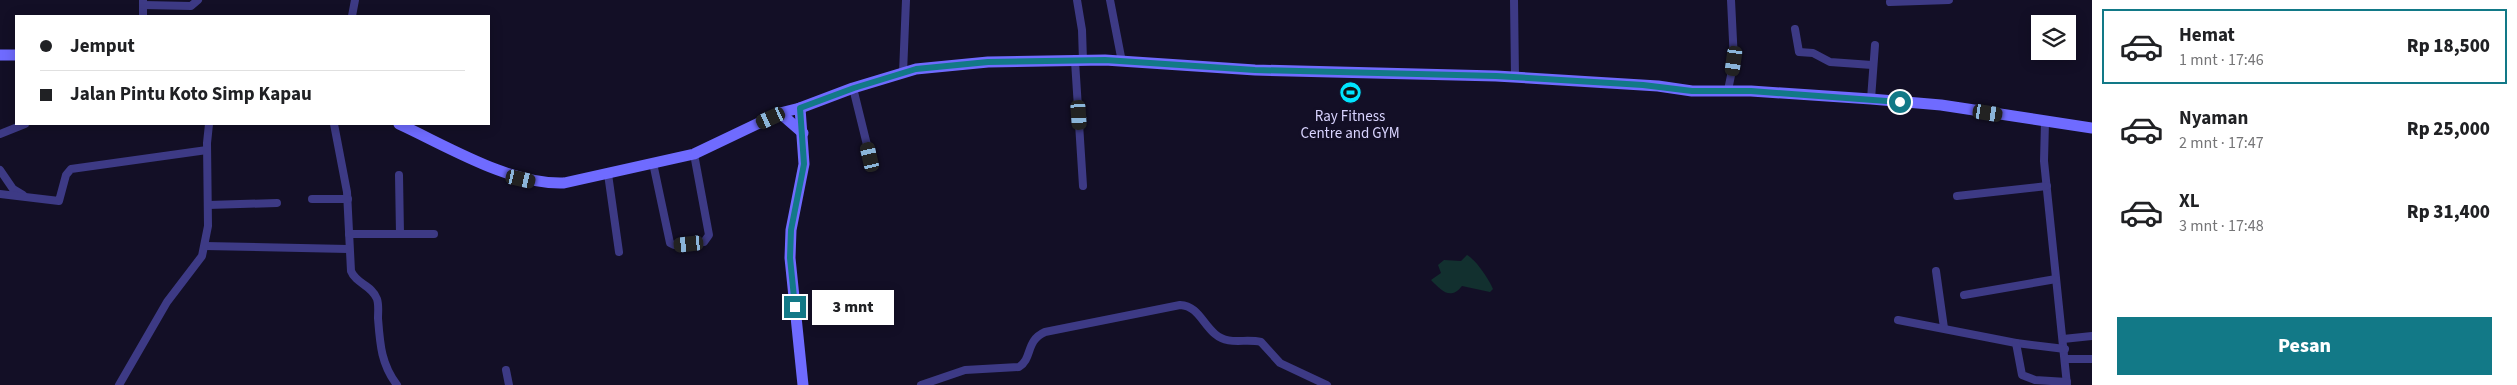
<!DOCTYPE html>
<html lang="id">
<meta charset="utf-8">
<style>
body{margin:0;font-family:"Source Sans 3",sans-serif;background:#f6f6f6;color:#202124;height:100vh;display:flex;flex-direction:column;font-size:19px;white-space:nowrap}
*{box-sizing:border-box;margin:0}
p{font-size:16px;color:#757577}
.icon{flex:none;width:28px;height:28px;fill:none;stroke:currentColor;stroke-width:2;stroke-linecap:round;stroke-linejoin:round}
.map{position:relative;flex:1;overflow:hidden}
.drawer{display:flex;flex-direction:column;background:#fff;width:425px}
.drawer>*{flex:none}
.banner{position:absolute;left:15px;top:15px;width:475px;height:110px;border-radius:0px;box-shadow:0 2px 12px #0003;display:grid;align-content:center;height:110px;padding:0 25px;background:#fff}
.buttons{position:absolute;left:2031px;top:15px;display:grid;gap:10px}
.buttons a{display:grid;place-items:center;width:45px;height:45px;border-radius:0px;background:#fff;box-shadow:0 2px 12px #0003;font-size:25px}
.end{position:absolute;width:22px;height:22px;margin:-11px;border:6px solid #127987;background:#fff;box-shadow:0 0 0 2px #fff}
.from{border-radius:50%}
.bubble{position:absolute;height:35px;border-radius:0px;background:#fff;box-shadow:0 2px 12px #0003;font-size:16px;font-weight:800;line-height:35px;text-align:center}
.car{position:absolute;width:15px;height:30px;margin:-15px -8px;border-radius:6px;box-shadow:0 0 4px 1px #0007;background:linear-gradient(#222 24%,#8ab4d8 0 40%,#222 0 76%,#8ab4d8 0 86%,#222 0)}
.banner b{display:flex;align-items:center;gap:18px;height:48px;font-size:19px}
.banner b+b{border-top:1px solid #e0e0e0}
.banner i{width:12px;height:12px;background:#202124}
ul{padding:9px 0 0;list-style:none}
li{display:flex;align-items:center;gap:15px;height:75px;margin:0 10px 8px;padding:0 15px;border:2px solid transparent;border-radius:0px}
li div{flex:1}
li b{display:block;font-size:19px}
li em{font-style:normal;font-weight:800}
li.on{border-color:#127987}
li>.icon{width:45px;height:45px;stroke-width:1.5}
.action{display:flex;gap:10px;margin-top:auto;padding:10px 25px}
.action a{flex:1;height:58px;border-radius:0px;background:#127987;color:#fff;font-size:20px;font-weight:800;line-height:58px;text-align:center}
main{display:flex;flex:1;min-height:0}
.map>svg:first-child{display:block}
</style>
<main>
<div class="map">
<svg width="2092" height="385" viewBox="0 0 2092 385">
<rect width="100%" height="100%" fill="#130f26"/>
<path fill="#12302f" d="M1467 255C1476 260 1489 279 1493 289L1490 292 1462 286C1450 301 1441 290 1431 280L1441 273 1438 265 1444 260 1461 261Z"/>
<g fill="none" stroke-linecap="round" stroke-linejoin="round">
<g stroke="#3d3a85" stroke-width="8">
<path d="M143 0V16"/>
<path d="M1077 0 1082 30 1083 61"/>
<path d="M1110 0 1122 62"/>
<path d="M1514 0 1515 77"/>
<path d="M1890 2 1949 0"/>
<path d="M143 5 191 6 198 0"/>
<path d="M352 16 355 0"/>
<path d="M1795 29 1799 52 1813 53 1830 62 1872 65"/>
<path d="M1075 61 1083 186"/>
<path d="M903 73 906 0"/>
<path d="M853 88 870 157"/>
<path d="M1728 90 1734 61 1731 0"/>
<path d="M1871 99 1875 45"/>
<path d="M2045 122 2044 161 2067 385"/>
<path d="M334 124 347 192 351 271C356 284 372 285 377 299 379 305 378 312 378 318 380 344 381 364 397 385"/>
<path d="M0 134 25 124"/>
<path d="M653 163 670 243 674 245 704 242 709 235 694 154"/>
<path d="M0 170 13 189 23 195"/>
<path d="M608 174 619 252"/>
<path d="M399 175 400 234"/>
<path d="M0 194 59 201 66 175 71 169 207 150"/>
<path d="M1957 196 2047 186"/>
<path d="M312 199H348"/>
<path d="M208 205 277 203"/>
<path d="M349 234H434"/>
<path d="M205 246 348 249"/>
<path d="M1936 271 1944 328"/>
<path d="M1964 295 2056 279"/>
<path d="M1898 320 2016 343 2065 349"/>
<path d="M2063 339 2092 336"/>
<path d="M2016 343 2022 375 2035 380 2067 382"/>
<path d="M2065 359H2092"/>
<path d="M506 370 509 385"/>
<path d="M119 385 167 302 202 256 208 226 207 143 209 124"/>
<path d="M921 385 965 370 1019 367C1033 358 1025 341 1045 332L1180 305C1198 306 1202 323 1215 334 1229 346 1245 338 1261 342L1280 363 1327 385"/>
</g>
<g stroke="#6f6bff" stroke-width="11">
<path d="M0 55H16"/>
<path d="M800 108 853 88 916 69 988 62 1105 60 1255 70 1496 76 1658 86 1692 91H1751L1871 99 1941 105 2092 128"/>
<path d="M780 113 803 133"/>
<path d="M399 124C447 146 510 185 564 183L694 154 780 113 800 108 804 164 791 230 790 258 803 385"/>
</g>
</g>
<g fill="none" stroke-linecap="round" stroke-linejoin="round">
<path stroke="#127987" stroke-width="6" d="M795 307 790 258 791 230 804 164 800 108 854 88 916 69 988 62 1105 60 1255 70 1496 76 1643 85 1692 91H1751L1900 102"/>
</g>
<defs>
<symbol id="stadium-disc" viewBox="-11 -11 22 22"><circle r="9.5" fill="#00e5ff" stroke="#130f26"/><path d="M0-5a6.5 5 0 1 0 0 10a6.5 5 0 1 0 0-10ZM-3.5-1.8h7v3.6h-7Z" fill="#111"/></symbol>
</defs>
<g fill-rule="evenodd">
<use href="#stadium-disc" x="1338" y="80" width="25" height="25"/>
</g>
<g text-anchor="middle" stroke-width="5" stroke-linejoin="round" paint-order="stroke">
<g font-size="15" fill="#d9d4ff" stroke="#130f26">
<text x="1350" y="121">Ray Fitness<tspan x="1350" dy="17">Centre and GYM</tspan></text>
</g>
</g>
</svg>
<div class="buttons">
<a><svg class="icon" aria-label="layers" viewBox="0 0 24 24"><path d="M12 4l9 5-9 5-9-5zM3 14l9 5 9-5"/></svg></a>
</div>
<i class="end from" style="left:1900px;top:102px"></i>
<i class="end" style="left:795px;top:307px"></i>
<div class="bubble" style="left:812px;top:290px;width:82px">3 mnt</div>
<i class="car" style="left:1734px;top:61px;rotate:188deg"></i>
<i class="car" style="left:1988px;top:113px;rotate:99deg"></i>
<i class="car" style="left:1079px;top:115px;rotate:176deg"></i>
<i class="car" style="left:771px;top:118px;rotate:245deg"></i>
<i class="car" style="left:870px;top:157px;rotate:347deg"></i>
<i class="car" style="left:521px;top:179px;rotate:103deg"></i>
<i class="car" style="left:689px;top:244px;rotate:264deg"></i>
<div class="banner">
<b><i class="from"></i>Jemput</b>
<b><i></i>Jalan Pintu Koto Simp Kapau</b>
</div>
</div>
<section class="drawer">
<ul>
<li class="on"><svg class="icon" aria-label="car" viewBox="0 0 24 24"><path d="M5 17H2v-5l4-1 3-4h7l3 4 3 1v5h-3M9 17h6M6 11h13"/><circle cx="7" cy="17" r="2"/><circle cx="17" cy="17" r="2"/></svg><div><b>Hemat</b><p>1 mnt · 17:46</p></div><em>Rp 18,500</em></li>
<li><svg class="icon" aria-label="car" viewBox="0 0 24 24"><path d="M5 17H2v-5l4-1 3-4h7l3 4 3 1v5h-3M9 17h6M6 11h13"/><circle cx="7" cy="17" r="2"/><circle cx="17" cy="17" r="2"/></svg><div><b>Nyaman</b><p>2 mnt · 17:47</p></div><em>Rp 25,000</em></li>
<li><svg class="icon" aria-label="car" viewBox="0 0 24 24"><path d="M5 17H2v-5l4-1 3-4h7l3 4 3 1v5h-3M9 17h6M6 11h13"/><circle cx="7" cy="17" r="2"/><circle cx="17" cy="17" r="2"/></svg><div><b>XL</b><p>3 mnt · 17:48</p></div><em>Rp 31,400</em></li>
</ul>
<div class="action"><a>Pesan</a></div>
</section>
</main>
